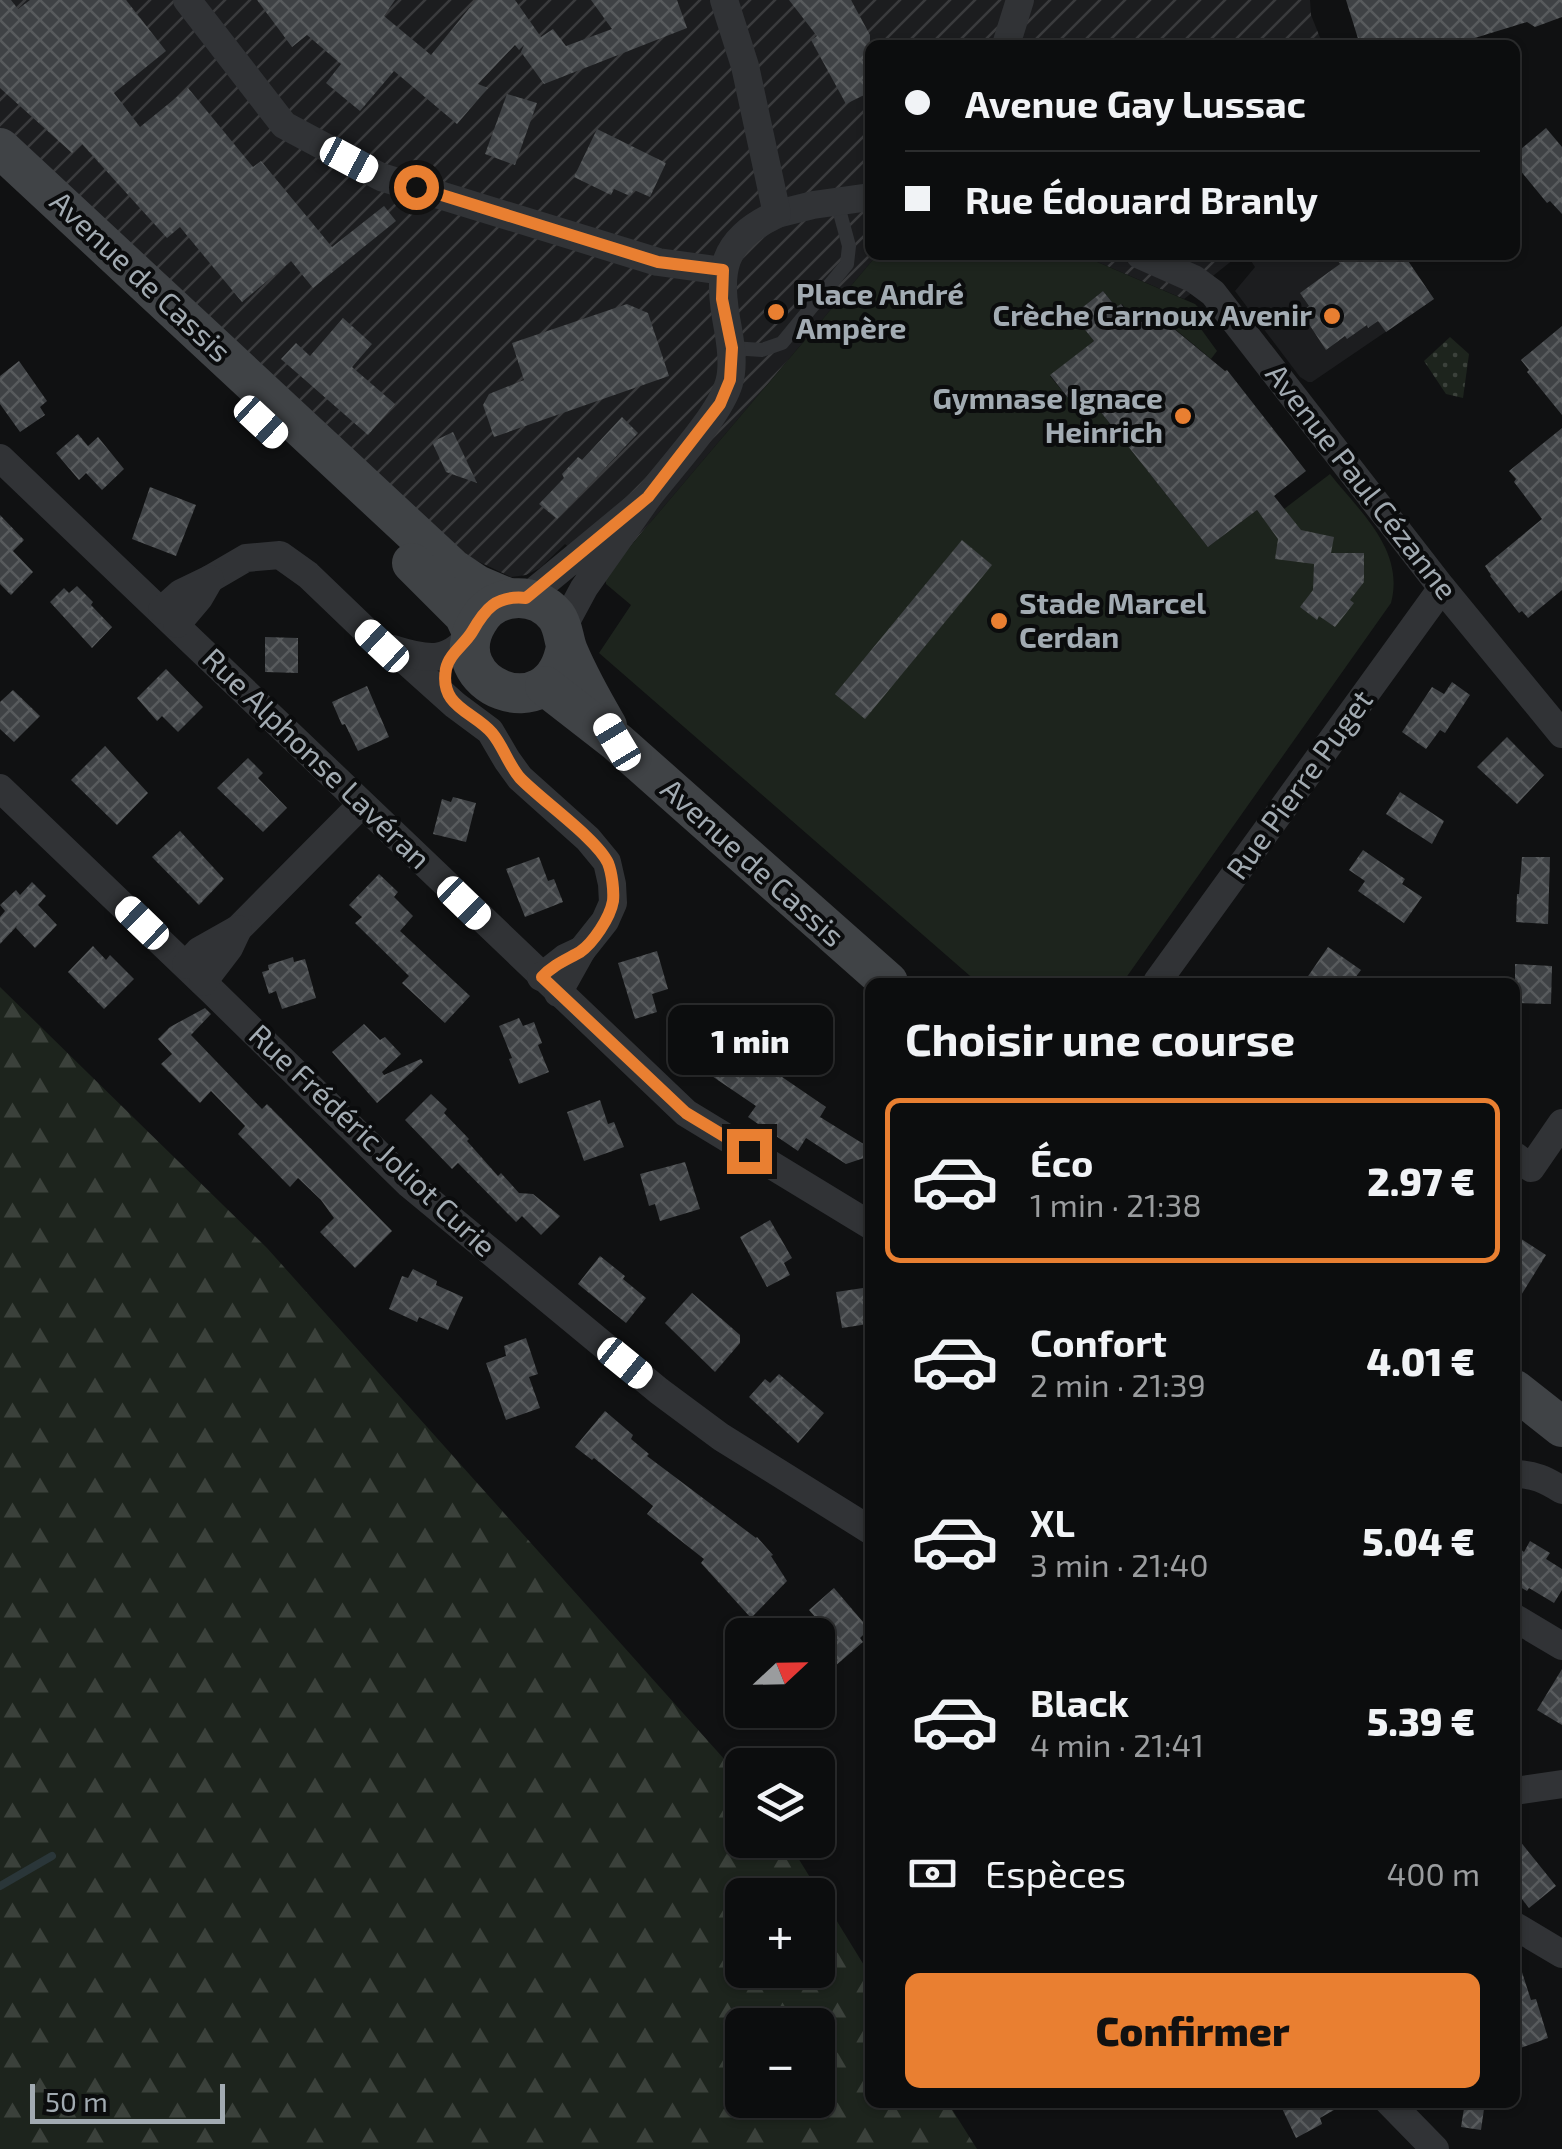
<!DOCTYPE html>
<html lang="fr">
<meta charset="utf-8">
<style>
body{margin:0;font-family:"Exo 2",sans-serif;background:#151617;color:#f1f3f6;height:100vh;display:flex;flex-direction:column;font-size:38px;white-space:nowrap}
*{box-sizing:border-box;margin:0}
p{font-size:32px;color:#9a9c9e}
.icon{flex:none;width:55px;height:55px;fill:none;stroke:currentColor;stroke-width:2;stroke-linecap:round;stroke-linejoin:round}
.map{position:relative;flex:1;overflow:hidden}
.panel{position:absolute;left:865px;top:978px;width:655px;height:1130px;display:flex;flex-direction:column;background:#0c0d0e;border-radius:15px;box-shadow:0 2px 8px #0004,0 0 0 2px #2c2d2e}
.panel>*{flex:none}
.hud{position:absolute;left:865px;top:40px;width:655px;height:220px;border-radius:15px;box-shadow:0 2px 8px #0004,0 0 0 2px #2c2d2e;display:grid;align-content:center;height:220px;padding:0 40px;background:#0c0d0e}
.needle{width:65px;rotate:68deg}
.buttons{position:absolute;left:725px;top:1618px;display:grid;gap:20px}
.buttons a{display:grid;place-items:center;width:110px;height:110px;border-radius:15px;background:#0c0d0e;box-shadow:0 2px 8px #0004,0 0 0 2px #2c2d2e;font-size:50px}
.scale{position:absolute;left:30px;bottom:25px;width:195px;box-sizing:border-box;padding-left:10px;border:5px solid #a2abb2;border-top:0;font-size:28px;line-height:35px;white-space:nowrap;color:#a2abb2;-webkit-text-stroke:8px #0b0c0d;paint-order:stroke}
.end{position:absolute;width:45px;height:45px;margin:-22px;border:12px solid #e97f31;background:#111;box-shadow:0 0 0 5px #111}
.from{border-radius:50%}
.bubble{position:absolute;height:70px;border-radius:15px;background:#0c0d0e;box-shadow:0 2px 8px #0004,0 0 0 2px #2c2d2e;font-size:32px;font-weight:800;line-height:70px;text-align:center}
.car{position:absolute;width:30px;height:60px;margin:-30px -15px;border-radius:12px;box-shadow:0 0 8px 2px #0007;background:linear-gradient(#fff 24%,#345 0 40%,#fff 0 76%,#345 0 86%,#fff 0)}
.hud b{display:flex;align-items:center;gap:35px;height:95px;font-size:38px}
.hud b+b{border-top:2px solid #2c2d2e}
.hud i{width:25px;height:25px;background:#f1f3f6}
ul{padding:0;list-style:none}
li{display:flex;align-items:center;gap:30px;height:165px;margin:0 20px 15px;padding:0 20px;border:5px solid transparent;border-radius:15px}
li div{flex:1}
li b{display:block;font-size:38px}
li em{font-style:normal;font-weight:800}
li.active{border-color:#e97f31}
li>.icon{width:90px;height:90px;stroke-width:1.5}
h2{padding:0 40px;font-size:45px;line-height:120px}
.pay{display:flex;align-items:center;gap:25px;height:110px;padding:0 40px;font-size:38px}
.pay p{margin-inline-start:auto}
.primary-button{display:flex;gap:20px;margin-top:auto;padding:20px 40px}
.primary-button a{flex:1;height:115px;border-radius:15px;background:#e97f31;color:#111;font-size:40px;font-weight:800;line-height:115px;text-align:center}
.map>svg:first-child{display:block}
</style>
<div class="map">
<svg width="1562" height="2149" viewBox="0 0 1562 2149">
<defs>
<pattern id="industrial-furrows" width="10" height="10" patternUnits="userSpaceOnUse" patternTransform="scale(2.5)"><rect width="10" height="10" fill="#1c1d1f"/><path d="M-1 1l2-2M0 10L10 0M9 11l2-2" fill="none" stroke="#3a3b3d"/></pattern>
<pattern id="grass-dots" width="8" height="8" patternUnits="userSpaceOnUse" patternTransform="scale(2.5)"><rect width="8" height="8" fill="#1d241d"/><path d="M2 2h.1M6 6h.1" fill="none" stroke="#3b413b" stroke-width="1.8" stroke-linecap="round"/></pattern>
<pattern id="forest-firs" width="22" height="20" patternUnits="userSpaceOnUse" patternTransform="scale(2.5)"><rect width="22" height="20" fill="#1d241d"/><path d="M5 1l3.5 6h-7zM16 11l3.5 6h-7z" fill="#3b413b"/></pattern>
<pattern id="building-cross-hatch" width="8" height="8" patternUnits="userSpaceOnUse" patternTransform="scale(2.5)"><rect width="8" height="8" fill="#3f4245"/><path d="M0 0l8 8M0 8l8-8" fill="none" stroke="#585b5d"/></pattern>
</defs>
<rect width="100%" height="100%" fill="#101112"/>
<path fill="#1c1d1f" d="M1247 255H1404L1434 299 1312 382H1308L1300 377 1235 291 1255 267Z"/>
<g fill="url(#industrial-furrows)">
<path d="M0 0H1310L1311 15 1323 45H870V255H877L605 576 565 544 540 568 526 575 511 577 471 558 353 458 0 130Z"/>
<path d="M1081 255H1239L1184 299Z"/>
</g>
<path fill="url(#grass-dots)" d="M1450 337 1469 354 1463 398 1446 394 1424 361Z"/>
<path fill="url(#forest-firs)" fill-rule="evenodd" d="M0 987 267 1248 742 1779V1840H787L870 1975V2102L948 2103 977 2149H0ZM742 1895H818V1970H742ZM742 2025H818V2100H742Z"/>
<path fill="#1d241d" d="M877 255H1081L1195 304 1205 314 1196 322 1217 351 1211 359 1163 319C1144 327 1134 319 1122 304L1116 307 1103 291 1073 315 1094 341 1050 376 1087 421 1100 411 1208 547 1257 510 1272 530 1284 509 1330 474C1360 512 1405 550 1391 603L1123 982H977L599 653 631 605 606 584 605 576Z"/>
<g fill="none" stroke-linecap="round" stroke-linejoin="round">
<path stroke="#2a3639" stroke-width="8" d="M0 1886 52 1856"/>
</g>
<g fill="url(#building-cross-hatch)">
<path d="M0 0H11L18 9 30 0H126L166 51 114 93 140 127 188 88 253 167 261 161 332 247 384 206 396 221 313 288 291 261 242 302 180 227 167 238 82 144 72 153 0 88Z"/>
<path d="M257 0H395L384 16 431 55 476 0H515L541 37 553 29 566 46 612 29 591 0H677L687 28 544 84 521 52 524 45 519 50 515 45 478 84 488 88 457 124 394 71 360 111 326 83 341 64 307 35 292 47Z"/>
<path d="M789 0H851L870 35V92L846 104 811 40 817 36Z"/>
<path d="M1346 0H1562V17L1535 27 1527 22 1452 45H1360Z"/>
<path d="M507 94 537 103 515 165 485 154Z"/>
<path d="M1546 128 1562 147V214L1550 201 1547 203 1515 164V154Z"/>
<path d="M597 129 666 163 650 197 634 190 630 196 614 189 611 195 574 177Z"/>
<path d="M1334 255H1404L1434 299 1386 332 1378 321 1368 328 1367 325 1347 339 1345 336 1326 350 1301 312 1309 306 1300 293 1340 264Z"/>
<path d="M1103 291 1116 307 1121 304 1132 318 1142 322 1152 323 1162 319 1225 371 1227 370 1306 471 1274 496 1301 530 1334 537 1331 553H1364V582L1350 600 1354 603 1335 627 1319 616 1317 620 1300 607 1313 590 1314 564 1275 559 1278 539 1257 510 1208 547 1100 411 1087 422 1050 375 1094 341 1073 315Z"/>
<path d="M627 304 648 313 669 376 494 437 483 405 489 394 524 380 512 343Z"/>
<path d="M343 318 372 344 352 367 395 404 368 435 281 359 296 343 310 356Z"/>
<path d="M1562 326V415L1527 372 1529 370 1521 360Z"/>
<path d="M19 361 47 401 40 407 45 415 20 432 0 404V376Z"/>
<path d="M622 417 638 433 557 519 539 504 564 478 562 474 578 457 582 460Z"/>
<path d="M1562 428V590L1528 618 1522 611 1519 613 1490 576 1491 575 1485 566 1542 519 1514 482 1516 479 1509 471Z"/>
<path d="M453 432 477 483 446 472 432 442Z"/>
<path d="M78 434 88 446 98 437 124 469 102 490 86 473 79 480 56 453Z"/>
<path d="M150 487 196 505 176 556 132 539Z"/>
<path d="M0 515 24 540 13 551 33 572 11 595 0 584Z"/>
<path d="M962 540 992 565 865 719 835 694Z"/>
<path d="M77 586 93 602 91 605 112 627 92 648 50 602 64 588 69 593Z"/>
<path d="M265 637 298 638V673L265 672Z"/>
<path d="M166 669 203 707 178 732 162 716 157 721 137 698Z"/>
<path d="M1452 682 1470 695 1445 733 1440 730 1426 749 1402 732 1432 687 1444 694Z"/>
<path d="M367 686 389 737 358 751 345 724 342 725 332 702Z"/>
<path d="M13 690 40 716 14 742 0 729V702Z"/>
<path d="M1507 737 1544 775 1517 804 1477 767Z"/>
<path d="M105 746 148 793 117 825 71 780Z"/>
<path d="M248 758 263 773 258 778 287 808 263 832 217 788Z"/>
<path d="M1400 792 1444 821 1432 844 1386 814Z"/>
<path d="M453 797 476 803 466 842 433 834 442 799 451 802Z"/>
<path d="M180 831 224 879 199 905 152 857Z"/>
<path d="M1363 850 1405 879 1402 884 1422 897 1404 923 1358 891 1365 881 1349 870Z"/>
<path d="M539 857 548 881 554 879 563 902 525 917 506 869Z"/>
<path d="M1522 857H1550L1548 924 1516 922 1517 894H1519Z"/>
<path d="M379 874 398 892 394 897 413 916 400 931 470 996 445 1023 402 983 409 976 355 923 362 917 349 905Z"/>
<path d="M32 882 46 896 38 905 57 925 35 948 16 928 17 926 0 944V917L5 911 0 905 16 890 20 895Z"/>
<path d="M93 946 106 960 110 955 134 979 104 1009 68 972Z"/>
<path d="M1328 947 1361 970 1352 982H1304Z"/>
<path d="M657 951 668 989 652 994 657 1012 635 1019 618 963Z"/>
<path d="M293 957 294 962 305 959 316 998 282 1009 276 991 269 994 262 972 269 970 268 965Z"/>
<path d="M1515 964 1552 966 1551 1004 1515 1003Z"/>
<path d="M205 1008 211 1014 191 1035 262 1109 267 1104 392 1231 355 1268 320 1232 334 1218 321 1200 298 1178 290 1187 238 1134 245 1126 211 1091 200 1103 161 1064 172 1054 158 1039 170 1027Z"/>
<path d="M707 1017 752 1046 747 1053 826 1107 820 1117 870 1148V1156L846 1164 806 1138 798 1151 748 1117 756 1106 681 1055Z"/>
<path d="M519 1018 523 1026 534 1022 542 1043 538 1045 549 1072 519 1084 509 1059 512 1058 499 1026Z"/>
<path d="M364 1024 380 1040 385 1037 401 1054 382 1072 384 1075 421 1059 423 1062 377 1103 332 1052Z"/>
<path d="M431 1094 447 1109 444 1113 469 1139 467 1141 498 1176 501 1173 519 1193 533 1194 560 1216 541 1235 522 1216 516 1222 458 1163 452 1169 405 1120Z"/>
<path d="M600 1100 608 1124 614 1122 624 1147 584 1161 567 1112Z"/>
<path d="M685 1162 700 1209 660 1221 655 1204 649 1206 640 1174Z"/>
<path d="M770 1220 792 1258 784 1263 790 1275 767 1287 740 1237Z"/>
<path d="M1515 1235 1546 1255 1515 1305Z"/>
<path d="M600 1256 625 1276 623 1279 646 1298 626 1323 578 1284Z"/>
<path d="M413 1269 437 1281 436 1285 463 1297 448 1330 419 1317 417 1322 389 1309 402 1276 408 1278Z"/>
<path d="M863 1288 868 1324 842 1328 836 1292Z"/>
<path d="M692 1293 740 1335V1343L715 1372 665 1323Z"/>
<path d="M526 1338 538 1374 529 1377 540 1408 506 1420 486 1363 506 1356 504 1346Z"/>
<path d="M779 1374 824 1413 798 1443 749 1397 765 1379 770 1383Z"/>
<path d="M605 1411 633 1435 631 1439 649 1454 647 1456 756 1538 757 1537 773 1555 771 1556 787 1581 751 1618 701 1563 704 1559 647 1514 653 1506 594 1458 592 1460 575 1447Z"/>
<path d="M1530 1541 1550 1553 1546 1559 1562 1569V1590L1554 1603 1529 1588 1527 1591 1515 1584V1545L1524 1552Z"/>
<path d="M834 1588 869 1629 860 1638 863 1642 834 1667 818 1648 832 1636 809 1610Z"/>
<path d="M1562 1669V1725L1537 1710Z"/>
<path d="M1515 1835 1556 1886 1529 1908 1515 1890Z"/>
<path d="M1515 1963H1519L1531 2000 1536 1999 1548 2038 1515 2050Z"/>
<path d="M1279 2102H1348L1320 2118 1322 2124 1296 2138Z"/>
<path d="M1465 2102H1485L1481 2130 1461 2127Z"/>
</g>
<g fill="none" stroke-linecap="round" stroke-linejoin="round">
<path stroke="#313336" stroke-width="14" d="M732 348 762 350 782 343 847 264 849 246 837 202"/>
<g stroke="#313336" stroke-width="28">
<path d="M187 0 284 125 381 177 658 262 723 271"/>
<path d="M1006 45 1020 0"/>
<path d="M777 214 813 205 870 197"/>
<path d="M1140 255 1194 279 1213 293 1442 588 1562 734"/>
<path d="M0 458 686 1113 870 1225"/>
<path d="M648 497C671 467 719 416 729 383 734 366 731 346 728 329 717 271 720 241 777 214L745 66 724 0"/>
<path d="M210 579 246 558 280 555 308 575 382 646 407 662 455 705 490 731 507 760 520 778 588 839 607 862 612 884 613 903 605 921 582 950"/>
<path d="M526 598 648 497 584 588 563 627"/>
<path d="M162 610 181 593 210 579 199 598 177 624"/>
<path d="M393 649C428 660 450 664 472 632"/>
<path d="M0 788 213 992 409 1184 659 1391 721 1437 870 1530"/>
<path d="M238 929 361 805"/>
<path d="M186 965 199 951 238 929 229 948 203 982"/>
<path d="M541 977 565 958 582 950 558 993"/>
<path d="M1157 982 1442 588"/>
<path d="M1515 1156 1531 1168 1562 1123"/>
<path d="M1515 1474C1534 1474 1546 1480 1562 1490"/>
<path d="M1515 1618 1562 1646"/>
<path d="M1515 1791 1562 1784"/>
<path d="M1515 1926 1562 1954"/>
<path d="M1389 2102 1435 2149"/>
</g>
<g stroke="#404346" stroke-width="40">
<path d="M0 148 453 569 477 585 508 598"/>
<path d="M412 563 464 615 472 632"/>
<path d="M566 647C551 733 439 684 478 621 494 593 535 590 556 616 564 627 563 639 568 651 579 677 593 702 607 726"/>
<path d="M545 686 617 742 888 982"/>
<path d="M1515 1390 1562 1427"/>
</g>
</g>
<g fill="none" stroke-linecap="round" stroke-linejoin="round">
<path stroke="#e97f31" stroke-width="12" d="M416 187 658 262 723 270 722 299 732 348 730 380 720 404 648 497 526 598C496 595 485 609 472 632 464 645 449 654 446 669 439 707 473 711 492 733 503 746 508 764 520 778 541 800 597 839 608 863 612 873 614 891 613 901 610 918 593 943 580 952 566 960 553 965 542 977L686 1113 749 1151"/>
</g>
<g fill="#e97f31" stroke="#0b0c0d" stroke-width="4">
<circle cx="776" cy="312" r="10"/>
<circle cx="1332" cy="316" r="10"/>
<circle cx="1183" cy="416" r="10"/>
<circle cx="999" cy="621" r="10"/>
</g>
<g text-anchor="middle" stroke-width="8" stroke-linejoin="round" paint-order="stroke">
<g font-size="30" fill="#a2abb2" stroke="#0b0c0d">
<text transform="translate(140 277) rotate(43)" y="10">Avenue de Cassis</text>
<text transform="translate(1361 482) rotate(52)" y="10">Avenue Paul Cézanne</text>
<text transform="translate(316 759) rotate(44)" y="10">Rue Alphonse Lavéran</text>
<text transform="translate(1300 785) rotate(-54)" y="10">Rue Pierre Puget</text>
<text transform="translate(752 863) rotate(42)" y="10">Avenue de Cassis</text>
<text transform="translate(372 1141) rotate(43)" y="10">Rue Frédéric Joliot Curie</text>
</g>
<g font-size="30" font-weight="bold" fill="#a2abb2" stroke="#0b0c0d" text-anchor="start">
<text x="796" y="305">Place André<tspan x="796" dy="34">Ampère</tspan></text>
<text x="1312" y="326" text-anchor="end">Crèche Carnoux Avenir</text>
<text x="1163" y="409" text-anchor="end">Gymnase Ignace<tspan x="1163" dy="34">Heinrich</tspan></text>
<text x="1019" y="614">Stade Marcel<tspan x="1019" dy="34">Cerdan</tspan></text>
</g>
</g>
</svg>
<div class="buttons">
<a><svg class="needle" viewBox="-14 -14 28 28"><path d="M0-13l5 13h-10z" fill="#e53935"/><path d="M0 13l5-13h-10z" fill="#9a9c9e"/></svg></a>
<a><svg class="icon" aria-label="layers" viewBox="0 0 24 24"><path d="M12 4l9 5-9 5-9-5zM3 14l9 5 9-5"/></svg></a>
<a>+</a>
<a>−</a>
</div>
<div class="scale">50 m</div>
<i class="end from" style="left:416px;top:187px"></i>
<i class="end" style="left:749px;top:1151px"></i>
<div class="bubble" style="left:668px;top:1005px;width:165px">1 min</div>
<i class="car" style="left:349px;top:160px;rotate:118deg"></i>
<i class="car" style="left:261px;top:422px;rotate:133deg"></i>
<i class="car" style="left:382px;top:646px;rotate:313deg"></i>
<i class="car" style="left:617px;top:742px;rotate:329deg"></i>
<i class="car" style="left:464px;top:903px;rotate:134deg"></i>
<i class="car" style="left:142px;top:923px;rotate:314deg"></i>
<i class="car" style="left:625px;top:1363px;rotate:129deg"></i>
<div class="hud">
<b><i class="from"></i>Avenue Gay Lussac</b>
<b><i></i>Rue Édouard Branly</b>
</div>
<section class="panel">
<h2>Choisir une course</h2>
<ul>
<li class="active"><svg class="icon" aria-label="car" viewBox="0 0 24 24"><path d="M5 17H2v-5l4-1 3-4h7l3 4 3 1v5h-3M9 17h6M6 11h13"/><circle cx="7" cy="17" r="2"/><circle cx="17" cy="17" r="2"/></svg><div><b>Éco</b><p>1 min · 21:38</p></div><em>2.97 €</em></li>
<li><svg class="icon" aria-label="car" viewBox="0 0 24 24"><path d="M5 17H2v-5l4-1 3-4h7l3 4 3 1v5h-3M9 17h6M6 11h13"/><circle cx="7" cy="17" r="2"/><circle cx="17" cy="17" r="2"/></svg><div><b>Confort</b><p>2 min · 21:39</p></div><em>4.01 €</em></li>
<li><svg class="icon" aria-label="car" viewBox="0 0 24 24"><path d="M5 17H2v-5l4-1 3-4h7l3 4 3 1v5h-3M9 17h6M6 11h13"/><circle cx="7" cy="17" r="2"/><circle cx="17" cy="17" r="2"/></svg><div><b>XL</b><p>3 min · 21:40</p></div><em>5.04 €</em></li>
<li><svg class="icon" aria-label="car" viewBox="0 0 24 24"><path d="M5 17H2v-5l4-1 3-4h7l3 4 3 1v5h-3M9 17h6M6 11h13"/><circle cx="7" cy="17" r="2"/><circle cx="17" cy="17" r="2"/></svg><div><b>Black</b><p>4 min · 21:41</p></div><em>5.39 €</em></li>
</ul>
<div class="pay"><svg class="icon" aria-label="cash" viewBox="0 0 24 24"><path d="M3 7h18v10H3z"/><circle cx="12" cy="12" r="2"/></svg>Espèces<p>400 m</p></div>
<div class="primary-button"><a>Confirmer</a></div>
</section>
</div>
